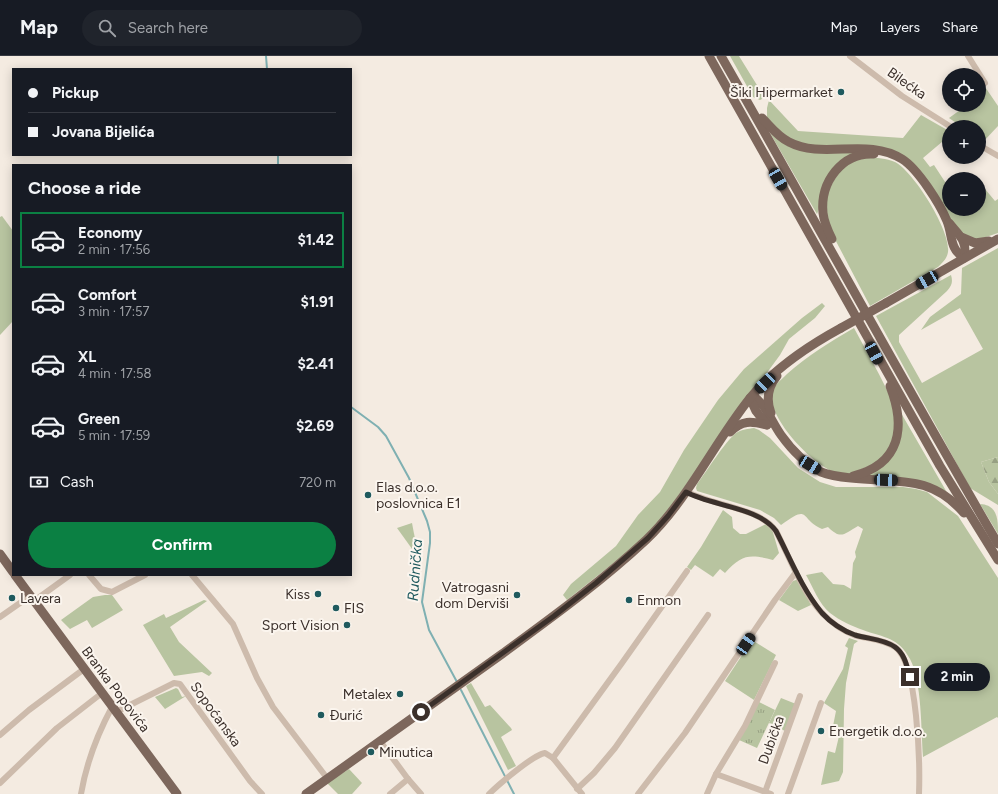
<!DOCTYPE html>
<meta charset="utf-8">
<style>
body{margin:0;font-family:Figtree,sans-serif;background:#20242c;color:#f1f3f6;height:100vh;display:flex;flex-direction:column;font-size:15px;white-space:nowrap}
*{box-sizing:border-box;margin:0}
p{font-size:13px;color:#9ea1a6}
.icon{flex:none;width:22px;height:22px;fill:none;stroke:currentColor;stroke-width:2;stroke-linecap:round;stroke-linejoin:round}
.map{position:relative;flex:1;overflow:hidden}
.sheet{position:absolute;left:12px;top:108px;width:340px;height:412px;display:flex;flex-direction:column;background:#171b24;border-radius:0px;box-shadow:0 2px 10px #0003}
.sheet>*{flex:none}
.hud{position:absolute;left:12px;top:12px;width:340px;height:88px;border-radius:0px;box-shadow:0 2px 10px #0003;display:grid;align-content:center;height:88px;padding:0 16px;background:#171b24}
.controls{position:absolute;left:942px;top:12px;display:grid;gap:8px}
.controls a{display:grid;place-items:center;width:44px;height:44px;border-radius:50%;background:#171b24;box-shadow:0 2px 10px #0003;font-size:20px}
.end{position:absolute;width:18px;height:18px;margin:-9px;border:5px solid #3b302b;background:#fff;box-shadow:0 0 0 2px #fff}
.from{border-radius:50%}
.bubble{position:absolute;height:28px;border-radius:14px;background:#171b24;box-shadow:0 2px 10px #0003;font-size:13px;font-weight:700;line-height:28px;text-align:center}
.car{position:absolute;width:12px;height:24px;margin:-12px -6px;border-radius:5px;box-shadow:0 0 3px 1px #0007;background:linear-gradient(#222 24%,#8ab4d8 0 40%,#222 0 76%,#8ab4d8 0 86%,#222 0)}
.hud b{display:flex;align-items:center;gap:14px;height:38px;font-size:15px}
.hud b+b{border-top:1px solid #363941}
.hud i{width:10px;height:10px;background:#f1f3f6}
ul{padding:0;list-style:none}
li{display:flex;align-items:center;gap:12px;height:56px;margin:0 8px 6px;padding:0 8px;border:2px solid transparent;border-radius:0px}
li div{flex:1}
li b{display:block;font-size:15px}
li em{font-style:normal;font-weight:700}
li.current{border-color:#0b8043}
li>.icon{width:36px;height:36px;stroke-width:1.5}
h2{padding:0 16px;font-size:18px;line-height:48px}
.pay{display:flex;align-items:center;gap:10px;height:44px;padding:0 16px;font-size:15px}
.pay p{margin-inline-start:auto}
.cta{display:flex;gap:8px;margin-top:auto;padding:8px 16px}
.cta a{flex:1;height:46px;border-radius:24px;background:#0b8043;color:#fff;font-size:16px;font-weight:700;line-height:46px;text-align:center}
header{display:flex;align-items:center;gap:24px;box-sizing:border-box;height:56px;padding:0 20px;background:#171b24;border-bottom:1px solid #363941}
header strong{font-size:19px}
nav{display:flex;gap:22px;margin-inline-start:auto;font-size:14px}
.search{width:280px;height:36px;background:#20242c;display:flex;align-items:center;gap:10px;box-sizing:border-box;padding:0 14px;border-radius:22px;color:#9ea1a6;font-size:15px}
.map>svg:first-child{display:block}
</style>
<header>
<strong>Map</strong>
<div class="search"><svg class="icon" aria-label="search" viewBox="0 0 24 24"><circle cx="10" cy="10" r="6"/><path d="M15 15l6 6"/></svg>Search here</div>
<nav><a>Map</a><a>Layers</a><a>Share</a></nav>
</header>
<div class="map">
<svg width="998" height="738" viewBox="0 0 998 738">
<defs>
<pattern id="forest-firs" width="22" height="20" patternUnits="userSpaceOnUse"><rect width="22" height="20" fill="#b8c4a0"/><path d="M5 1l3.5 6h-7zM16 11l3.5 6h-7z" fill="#97a083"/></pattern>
<pattern id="park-tufts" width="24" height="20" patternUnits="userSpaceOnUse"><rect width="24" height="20" fill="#b8c4a0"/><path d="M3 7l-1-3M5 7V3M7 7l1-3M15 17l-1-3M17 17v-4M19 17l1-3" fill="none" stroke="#97a083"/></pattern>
</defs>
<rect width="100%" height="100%" fill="#f4ebe1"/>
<g fill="#b8c4a0">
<path d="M730 0H739L760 34 766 41 760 44 753 41Z"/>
<path d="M979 22 998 50V70L983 86 979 83V71H962L949 62 967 49H979Z"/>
<path d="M769 44 798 75 903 82 921 59 949 75V80L923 102 930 111 934 109 949 132V153H959L960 154 962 153H979V138L985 133 995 145 998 143V177L977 184 959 176 917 112 890 94 805 89 787 83 767 63V52Z"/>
<path d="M770 77 783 86 860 96 838 109 817 158Z"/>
<path d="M868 101C877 102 886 102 895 106 914 116 951 175 948 196 947 203 942 207 938 211L870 250 828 170 825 157 827 136 841 113 852 105Z"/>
<path d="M2 160 13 175V265L0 279V161Z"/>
<path d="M998 192V401L981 406 989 426 998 438V449L970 432 876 260 951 219C953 226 952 229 947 235L899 279V286L922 327 983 293 960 252 921 274 930 261 961 238 962 212Z"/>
<path d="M822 247 825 250 815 262 789 283 780 299 706 400 662 463 630 494 567 544 563 539 571 528 616 490 638 459 660 436 684 394 718 344 744 313 802 262Z"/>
<path d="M854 272C865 293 877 313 887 334 889 339 893 345 894 350 900 369 893 397 875 407 872 409 868 411 864 412 858 415 848 419 841 418 817 415 766 361 772 337 774 329 781 324 787 318 807 300 830 286 854 272Z"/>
<path d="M901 357 949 440 939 433 864 422 885 407Z"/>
<path d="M754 372 759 374 770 382 798 412 820 426 836 431H903L916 433 927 436 958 460 998 522V662L997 661 923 701C921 675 922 625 910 603 898 581 885 582 863 574 852 570 840 565 830 557 819 548 813 531 806 519L822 516 833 528 844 529 851 533 853 507 856 501 855 496 863 473 858 470C844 478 841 484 828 471L822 473C799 463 811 447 781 469L774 462 760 454 697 435 696 432 697 428C707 415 724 387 736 377 742 373 748 373 754 372Z"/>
<path d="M980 448C998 449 998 464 998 478Z"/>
<path d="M723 454 732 461 733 472 740 478H746L766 468 772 473 779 497 773 504C750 498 742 498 725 517L720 513 713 521 695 509 691 514 687 511 701 491Z"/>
<path d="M412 467 416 488 415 497 397 472Z"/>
<path d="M796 524H798L811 549 798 555 779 544 793 525Z"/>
<path d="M105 539H112L123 554 92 572 87 564 70 573 61 564 93 541Z"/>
<path d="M204 544 207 545 170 571 179 586 212 617 209 620 202 616 174 620 143 569 164 558 166 562Z"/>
<path d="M849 582 858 585 854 588 846 627 844 653 843 716 839 725 821 729 828 695 835 697 840 676 832 675 836 655 824 647 843 613 848 592 845 590Z"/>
<path d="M752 584 776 599 754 644 725 625Z"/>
<path d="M471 627 485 651 490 649 511 672 512 674 501 681 516 710 508 714 466 630Z"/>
<path d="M176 632 178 633 182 641 186 640 165 653 155 641Z"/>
<path d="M781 642 796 648 785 675 769 667Z"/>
<path d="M349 713 362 727 352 738H338L327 727Z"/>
</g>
<path fill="url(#forest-firs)" d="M998 401V438L989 426 981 406Z"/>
<path fill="url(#park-tufts)" d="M759 646 775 654 757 692 739 684Z"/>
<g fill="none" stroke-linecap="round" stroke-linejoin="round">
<g stroke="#7fb0b2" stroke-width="2">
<path d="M266 0 267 13"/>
<path d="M278 99V109"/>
<path d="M351 351 378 371 386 380 409 422 427 465 430 476V487L422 546 429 574 457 626"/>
<path d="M461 634 514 738"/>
</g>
<g stroke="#cdbbac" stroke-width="6">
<path d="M850 0 902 40 951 71"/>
<path d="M968 0 985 27"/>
<path d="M979 89 998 100"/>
<path d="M686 435C712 450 759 451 776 475 789 500 803 539 824 559 832 567 843 575 854 579 868 583 882 583 895 591 918 606 920 710 919 738"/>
<path d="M89 519 101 533 112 536 145 519"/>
<path d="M192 519 233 568 257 622 273 651 327 722"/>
<path d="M34 545 70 519"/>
<path d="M0 561 30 540"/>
<path d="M116 656 174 627 180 628 250 725 262 738"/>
<path d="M0 679 29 654 84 613"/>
<path d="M380 685 408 723 421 738"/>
<path d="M553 702 622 607 687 515"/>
<path d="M716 718 771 738"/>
<path d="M0 727 57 672 102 637"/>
<path d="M577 733 594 717 615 692 708 559"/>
<path d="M765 736 800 640"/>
<path d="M81 738C86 709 98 677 112 651"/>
<path d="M390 738 408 723"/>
<path d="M489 738C498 729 533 699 545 697L553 702 582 738"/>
<path d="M638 738 685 677 775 544 796 516"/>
<path d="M707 738 716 718 745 670 775 607"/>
<path d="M788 738 821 647"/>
</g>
<g stroke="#7d675c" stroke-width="9">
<path d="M709 0 940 410 998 504"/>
<path d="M721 0C814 162 903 326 998 488"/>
<path d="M762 62C771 71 777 80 789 86 823 104 867 81 902 103 918 113 940 148 947 165 953 180 949 192 964 202"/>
<path d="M949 167C959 179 968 185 964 202"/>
<path d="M961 181 975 187 989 185"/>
<path d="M832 183C828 175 824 166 823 157 820 126 842 96 874 98"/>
<path d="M886 247 998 183"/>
<path d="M753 340C767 350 771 365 781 379 791 393 806 408 821 416 831 420 841 421 851 422 897 427 930 418 964 457"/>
<path d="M750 342 756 355 767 369"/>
<path d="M771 357C766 344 768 331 777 320"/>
<path d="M730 376C742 364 751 365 767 369"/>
<path d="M853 420C901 408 906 371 890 330"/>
<path d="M0 498 13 516"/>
<path d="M15 519 177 738"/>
<path d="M306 738C371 691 437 645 502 598 551 562 601 526 646 484 688 444 714 387 750 342 774 313 808 290 841 272"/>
</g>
<path stroke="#7d675c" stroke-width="9" d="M841 272 886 247"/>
</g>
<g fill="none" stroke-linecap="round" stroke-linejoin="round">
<path stroke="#3b302b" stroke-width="5" d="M421 656 554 560 596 527 648 482 668 460 686 436C711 450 759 451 776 475 790 502 802 533 822 557 830 566 843 575 855 579 868 583 884 583 895 591 905 598 907 611 910 621"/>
</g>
<g fill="#1f5a5e" stroke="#fbf5ee" stroke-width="1.5">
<circle cx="841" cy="36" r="4"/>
<circle cx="368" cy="439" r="4"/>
<circle cx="318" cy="538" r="4"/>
<circle cx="517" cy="539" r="4"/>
<circle cx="12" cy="542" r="4"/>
<circle cx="629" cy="544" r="4"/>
<circle cx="336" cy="552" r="4"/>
<circle cx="347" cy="569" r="4"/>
<circle cx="400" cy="638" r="4"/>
<circle cx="321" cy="659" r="4"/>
<circle cx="821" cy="675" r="4"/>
<circle cx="371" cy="696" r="4"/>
</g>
<g text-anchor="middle" stroke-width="4" stroke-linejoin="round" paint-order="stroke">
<g font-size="14" fill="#3b302b" stroke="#fbf5ee">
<text transform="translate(907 27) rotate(35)" y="5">Bilećka</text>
<text transform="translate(116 633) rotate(53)" y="5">Branka Popovića</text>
<text transform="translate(216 658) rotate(54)" y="5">Sopoćanska</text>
<text transform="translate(771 684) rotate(-70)" y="5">Dubička</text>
</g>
<g font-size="14" fill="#3b302b" stroke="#fbf5ee" text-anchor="start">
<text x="833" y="41" text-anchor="end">Šiki Hipermarket</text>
<text x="376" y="436">Elas d.o.o.<tspan x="376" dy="16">poslovnica E1</tspan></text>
<text x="509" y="536" text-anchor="end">Vatrogasni<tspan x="509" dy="16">dom Derviši</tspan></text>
<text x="310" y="543" text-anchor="end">Kiss</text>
<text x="20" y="547">Lavera</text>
<text x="637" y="549">Enmon</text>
<text x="344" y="557">FIS</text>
<text x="339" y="574" text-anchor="end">Sport Vision</text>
<text x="392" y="643" text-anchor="end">Metalex</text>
<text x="329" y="664">Đurić</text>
<text x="829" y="680">Energetik d.o.o.</text>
<text x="379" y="701">Minutica</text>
</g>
<g font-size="15" font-style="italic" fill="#1f5a5e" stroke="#fbf5ee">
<text transform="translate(415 514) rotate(-86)" y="5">Rudnička</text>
</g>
</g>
</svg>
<div class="controls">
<a><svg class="icon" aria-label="locate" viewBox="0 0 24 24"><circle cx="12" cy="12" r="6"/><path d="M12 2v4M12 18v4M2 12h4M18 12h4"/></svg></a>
<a>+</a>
<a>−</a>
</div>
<i class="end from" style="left:421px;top:656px"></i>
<i class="end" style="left:910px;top:621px"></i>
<div class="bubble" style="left:924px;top:607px;width:66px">2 min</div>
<i class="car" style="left:778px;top:123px;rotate:150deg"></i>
<i class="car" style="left:927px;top:224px;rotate:240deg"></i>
<i class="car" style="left:874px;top:297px;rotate:152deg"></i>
<i class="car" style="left:765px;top:327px;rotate:226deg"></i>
<i class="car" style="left:810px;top:409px;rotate:121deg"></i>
<i class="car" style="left:886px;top:424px;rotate:92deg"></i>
<i class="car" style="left:746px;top:588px;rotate:34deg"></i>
<div class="hud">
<b><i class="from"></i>Pickup</b>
<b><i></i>Jovana Bijelića</b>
</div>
<section class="sheet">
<h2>Choose a ride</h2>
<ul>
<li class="current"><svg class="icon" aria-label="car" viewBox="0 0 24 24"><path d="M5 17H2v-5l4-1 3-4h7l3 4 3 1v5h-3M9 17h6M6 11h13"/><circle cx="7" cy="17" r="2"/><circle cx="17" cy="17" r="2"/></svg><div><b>Economy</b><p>2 min · 17:56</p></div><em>$1.42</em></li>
<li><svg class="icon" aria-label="car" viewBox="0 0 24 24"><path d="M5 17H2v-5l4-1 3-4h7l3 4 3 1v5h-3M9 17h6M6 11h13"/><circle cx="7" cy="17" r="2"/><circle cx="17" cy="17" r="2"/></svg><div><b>Comfort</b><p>3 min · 17:57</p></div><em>$1.91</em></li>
<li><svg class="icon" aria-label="car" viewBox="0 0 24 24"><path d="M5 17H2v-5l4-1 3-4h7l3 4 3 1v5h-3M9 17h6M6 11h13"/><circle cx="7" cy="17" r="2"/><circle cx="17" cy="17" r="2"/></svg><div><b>XL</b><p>4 min · 17:58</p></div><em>$2.41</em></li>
<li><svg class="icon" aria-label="car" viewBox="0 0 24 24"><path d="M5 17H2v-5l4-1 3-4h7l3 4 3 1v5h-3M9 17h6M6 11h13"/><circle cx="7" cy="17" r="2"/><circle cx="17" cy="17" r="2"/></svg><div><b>Green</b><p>5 min · 17:59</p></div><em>$2.69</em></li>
</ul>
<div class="pay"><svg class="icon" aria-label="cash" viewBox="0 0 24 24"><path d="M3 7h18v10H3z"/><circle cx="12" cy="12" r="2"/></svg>Cash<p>720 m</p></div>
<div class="cta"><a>Confirm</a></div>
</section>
</div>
